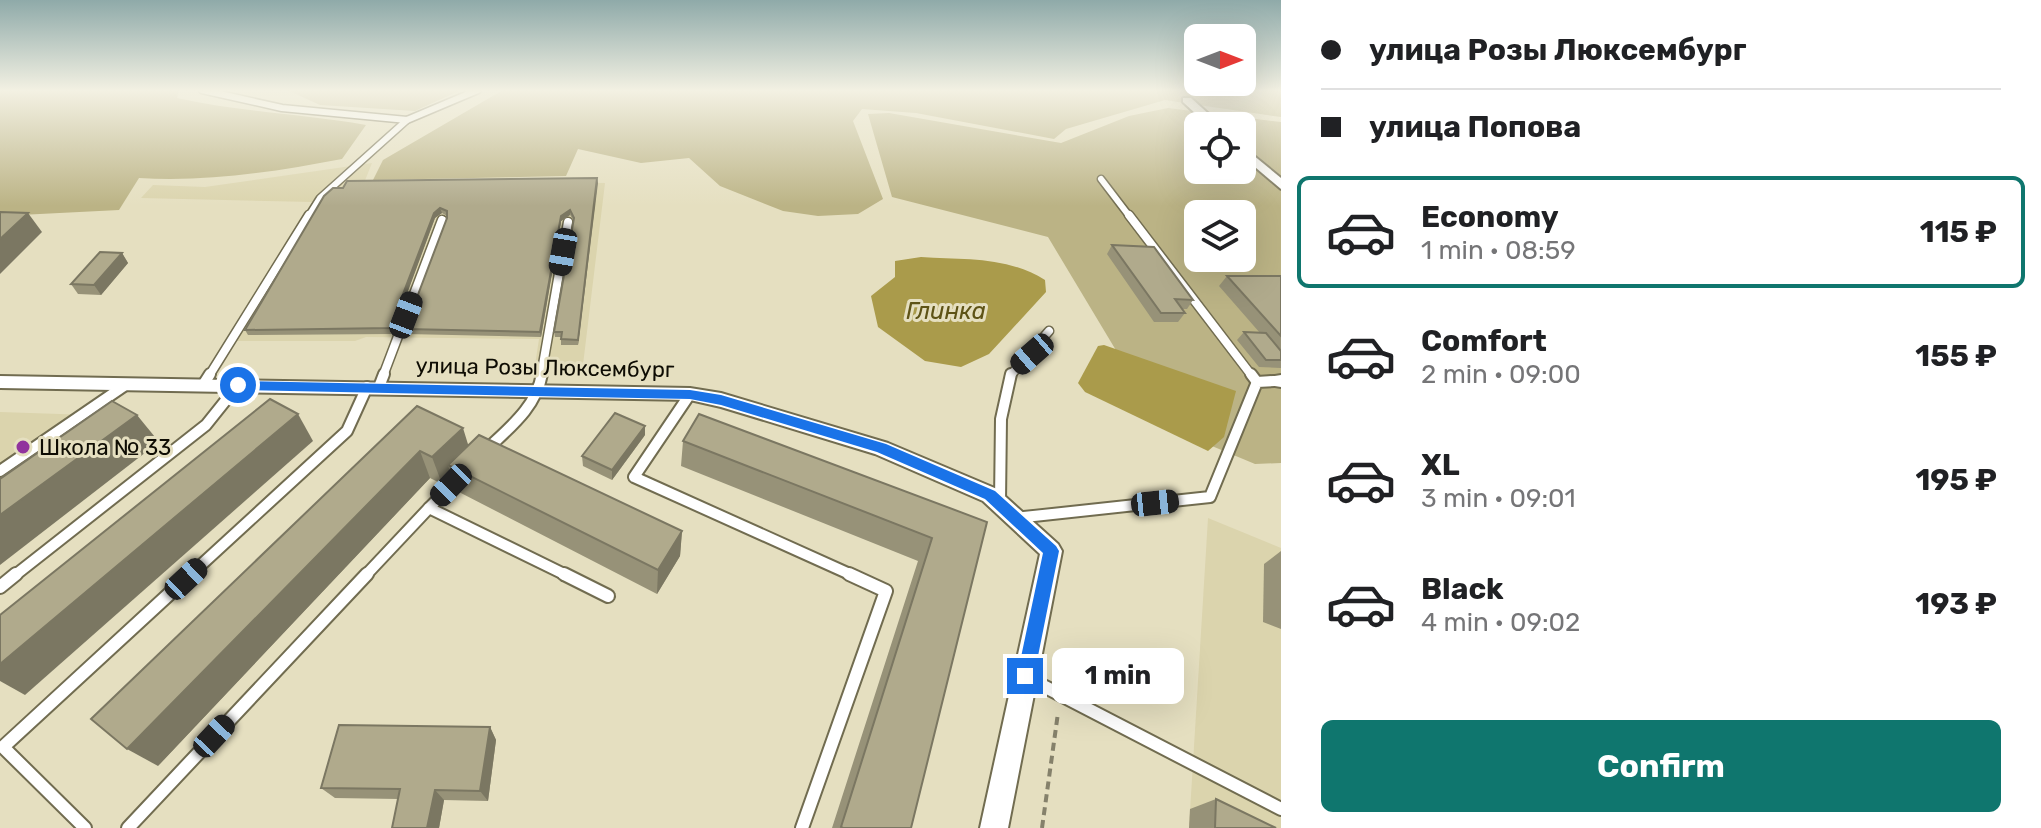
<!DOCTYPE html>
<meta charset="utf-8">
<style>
body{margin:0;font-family:Rubik,sans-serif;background:#f6f6f6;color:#202124;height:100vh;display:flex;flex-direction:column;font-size:30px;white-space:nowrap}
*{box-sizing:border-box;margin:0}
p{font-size:26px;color:#757577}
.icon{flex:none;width:44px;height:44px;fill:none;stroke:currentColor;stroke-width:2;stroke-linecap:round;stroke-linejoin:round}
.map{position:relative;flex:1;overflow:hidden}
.details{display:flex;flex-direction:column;background:#fff;width:760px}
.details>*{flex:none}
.hud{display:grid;align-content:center;height:176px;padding:0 40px;background:#fff}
.needle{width:52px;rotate:90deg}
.fabs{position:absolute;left:1184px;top:24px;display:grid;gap:16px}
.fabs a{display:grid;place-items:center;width:72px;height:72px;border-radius:12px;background:#fff;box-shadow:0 8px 32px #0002;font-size:40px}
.end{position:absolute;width:36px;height:36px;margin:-18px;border:10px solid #1a73e8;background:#fff;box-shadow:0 0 0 4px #fff}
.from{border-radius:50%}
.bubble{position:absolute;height:56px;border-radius:12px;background:#fff;box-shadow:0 8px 32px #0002;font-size:26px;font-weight:700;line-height:56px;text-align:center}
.car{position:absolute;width:24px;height:48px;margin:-24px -12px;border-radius:10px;box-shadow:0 0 6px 2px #0007;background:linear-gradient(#222 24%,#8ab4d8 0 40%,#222 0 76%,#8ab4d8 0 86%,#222 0)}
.hud b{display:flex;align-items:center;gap:28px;height:76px;font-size:30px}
.hud b+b{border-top:2px solid #e0e0e0}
.hud i{width:20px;height:20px;background:#202124}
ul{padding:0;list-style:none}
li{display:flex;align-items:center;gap:24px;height:112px;margin:0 16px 12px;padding:0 24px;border:4px solid transparent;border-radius:12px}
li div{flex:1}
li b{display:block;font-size:30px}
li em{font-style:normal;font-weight:700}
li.selected{border-color:#0f766e}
li>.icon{width:72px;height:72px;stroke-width:1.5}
.action{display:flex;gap:16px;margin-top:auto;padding:16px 40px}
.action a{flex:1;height:92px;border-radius:12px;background:#0f766e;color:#fff;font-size:32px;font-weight:700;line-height:92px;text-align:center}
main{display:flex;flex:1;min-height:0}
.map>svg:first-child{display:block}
</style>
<main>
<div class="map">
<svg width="1281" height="828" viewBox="0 0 1281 828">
<rect width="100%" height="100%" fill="#e5dfc0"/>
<g fill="#dbd4ad">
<path d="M372 163 364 183 414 180 605 183 582 373 534 372 539 339 366 337 355 341H236L313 202 141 198 153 185 205 187Z"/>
<path d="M0 412 90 415 0 479Z"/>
<path d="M1208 518 1281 548V828H1189Z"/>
</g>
<g fill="#bbb385" fill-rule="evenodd">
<path d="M0 90H179L177 98C240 112 302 114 366 125L342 159C274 172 208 182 139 178L119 210 0 216Z"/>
<path d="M287 90H461L415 111 320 105Z"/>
<path d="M503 90H1281V117L1165 100 1066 129 1054 139 916 113 862 109 853 121 883 199 858 214 818 216 783 211 720 186 689 158 641 163 578 149 566 176 373 180 383 160Z"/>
<path d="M1168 108 1281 122V463L1255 464 1152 421 1126 367 1048 237 892 197 868 114 889 113 1061 143 1129 116ZM1198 126H1242V170H1198ZM1198 214H1242V258H1198Z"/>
</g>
<g fill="#aa9b4b">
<path d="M921 257C964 260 1007 256 1045 280L1046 292 989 354 961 367 925 361 878 327 871 296 895 277V261Z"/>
<path d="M1104 345 1236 391 1224 437 1208 451 1085 392 1078 383 1098 346Z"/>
</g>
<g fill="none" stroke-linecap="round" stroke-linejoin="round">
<defs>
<g id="service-far3">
<path d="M202 90 282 108 407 120 478 90"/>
<path d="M1101 179 1130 217"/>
<path d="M308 217 320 198 407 120"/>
</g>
<g id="service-far2">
<path d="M1129 215 1252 376"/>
<path d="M209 376 309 215"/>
<path d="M383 376 442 220"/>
<path d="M541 376 568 222"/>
<path d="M1010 376 1049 331"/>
</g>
<g id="service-far1">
<path d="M1251 374 1257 382"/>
<path d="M203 385 210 374"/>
<path d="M379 387 384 374"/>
<path d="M690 394 634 477 854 576"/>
<path d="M485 451C509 428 536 408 542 374"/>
<path d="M0 471 127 384"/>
<path d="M1000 501 1001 419 1011 374"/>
<path d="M429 508 461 476"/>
<path d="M1015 518 1210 497 1257 382 1274 381"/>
<path d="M14 576 206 425 238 385"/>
<path d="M189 576 347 431 367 387"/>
<path d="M365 576 429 508 568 576"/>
</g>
<g id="service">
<path d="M564 574 608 596"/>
<path d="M0 587 16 574"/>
<path d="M1028 678 1281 809"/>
<path d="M85 828 3 747 191 574"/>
<path d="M128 828 367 574"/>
<path d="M802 828 886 591 849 574"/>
</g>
<g id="minor">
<path d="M1183 98H1191L1222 126H1209L1183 102Z"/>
<path d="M1242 146 1281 178V189L1242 156Z"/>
<path d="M1281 375V387L1268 385 1265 381 1268 377Z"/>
<path d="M0 376 690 388 721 393 888 443 997 489 1058 544 1062 551 1008 828H980L1040 554 983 501 875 454 721 407 690 400 0 388Z"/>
</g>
</defs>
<use href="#service-far3" stroke="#716c50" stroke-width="9"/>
<use href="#service-far2" stroke="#716c50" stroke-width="11"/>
<use href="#service-far1" stroke="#716c50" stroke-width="14"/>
<use href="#service" stroke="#716c50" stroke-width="16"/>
<use href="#minor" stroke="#716c50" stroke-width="4"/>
<path stroke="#85816b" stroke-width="4" stroke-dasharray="8 5" stroke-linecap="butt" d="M1042 828 1058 713"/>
<use href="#service-far3" stroke="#fff" stroke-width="6"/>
<use href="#service-far2" stroke="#fff" stroke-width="8"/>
<use href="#service-far1" stroke="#fff" stroke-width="10"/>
<use href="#service" stroke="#fff" stroke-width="12"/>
<use href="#minor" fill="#fff" fill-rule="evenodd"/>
</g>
<g fill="#979278">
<path d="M597 178 578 345H561V337H555L554 332 574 222 570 215 561 221 541 337 406 334 405 329 447 218V216L442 213 435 218 392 334 248 335 245 330 324 196Z"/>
<path d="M1112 245 1193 300 1187 309H1181L1185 313 1178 322H1154L1107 254Z"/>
<path d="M122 253 128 263 101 295 78 294 71 284Z"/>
<path d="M1227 276H1281V368L1259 367 1237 340 1244 332 1260 333 1219 286Z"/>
<path d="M417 406 469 445 682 531 680 556 657 594 457 491 451 475 442 484 430 478 158 766Z"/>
<path d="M645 435 612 480 583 466 582 456Z"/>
<path d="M683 441 987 522 911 828H832L918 561 681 466Z"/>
<path d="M1281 551V629L1263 622 1264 564Z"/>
<path d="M490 727 496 740 488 801 444 800 439 828H392L398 799 335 798 321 788Z"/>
<path d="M1216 799 1276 828H1189L1190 809Z"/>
</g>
<g fill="#7b7762">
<path d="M597 178 598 183 578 345V340Z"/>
<path d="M440 208 442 213 435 218 392 334 390 328 434 213Z"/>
<path d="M570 210V215L561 221 541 337 540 332 561 216Z"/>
<path d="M28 213 42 232 0 274V239Z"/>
<path d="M122 253 128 263 101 295 94 285Z"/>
<path d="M298 414 313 441 25 695 0 681V664Z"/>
<path d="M137 415 159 442 0 565V515Z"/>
<path d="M645 426V435L612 480V470Z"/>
<path d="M463 428 471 454 448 465 451 475 442 484 432 457Z"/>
<path d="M420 451 430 478 158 766 127 749Z"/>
<path d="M682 531 680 556 657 594 658 570Z"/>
<path d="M490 727 496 740 488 801 480 791Z"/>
<path d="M435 790 444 800 439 828H427Z"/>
</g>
<g fill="#b0aa8c" stroke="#7b7762" stroke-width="2">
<path d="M597 178 578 340 561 339 562 332H554L574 218 570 210 561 216 540 332 405 329 447 218V211L440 208 434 213 390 328 245 330 324 196 333 188H343L347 181Z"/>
<path d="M0 212 28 213 0 239Z"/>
<path d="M1112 245 1154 247 1193 300 1175 299 1185 313H1161Z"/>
<path d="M100 252 122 253 94 285 71 284Z"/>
<path d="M1227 276H1281V336Z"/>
<path d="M1244 332 1266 333 1281 351V360H1266Z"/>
<path d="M270 399 298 414 0 664V615Z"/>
<path d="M112 401 137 415 0 515V479Z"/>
<path d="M417 406 463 428 432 457 420 451 127 749 91 719Z"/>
<path d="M615 413 645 426 612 470 582 456Z"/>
<path d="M699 414 987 522 911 828H843L841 827 932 538 683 441Z"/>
<path d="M479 435 682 531 658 570 448 465Z"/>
<path d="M339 725 490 727 480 791 435 790 427 828H392L400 789 321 788Z"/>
<path d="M1216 799 1276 828H1215Z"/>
</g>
<linearGradient id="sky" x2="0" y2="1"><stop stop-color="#8faaa9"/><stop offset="0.44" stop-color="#f3f1e3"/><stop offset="1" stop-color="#f3f1e3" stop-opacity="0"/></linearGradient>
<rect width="1281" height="206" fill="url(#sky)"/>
<path fill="#1a73e8" d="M238 381 690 390 721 395 886 444 995 491 1056 546 1059 551 1034 676 1025 685 1017 676 1043 553 985 499 877 452 721 405 690 399 238 390 232 385Z"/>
<circle fill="#91339d" stroke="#e5dfc0" stroke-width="3" cx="23" cy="447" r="8"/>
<g text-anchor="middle" stroke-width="6" stroke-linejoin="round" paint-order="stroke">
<g font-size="22" fill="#0e0c03" stroke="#e5dfc0">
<text transform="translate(545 367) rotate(1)" y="8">улица Розы Люксембург</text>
</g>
<g font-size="22" fill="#0e0c03" stroke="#e5dfc0" text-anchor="start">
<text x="39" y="455">Школа № 33</text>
</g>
<g font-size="24" font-style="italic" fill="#5e5316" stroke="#e5dfc0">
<text x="946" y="319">Глинка</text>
</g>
</g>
</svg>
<div class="fabs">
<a><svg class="needle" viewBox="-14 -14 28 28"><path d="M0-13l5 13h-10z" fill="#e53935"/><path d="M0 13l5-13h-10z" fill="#757577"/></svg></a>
<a><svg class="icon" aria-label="locate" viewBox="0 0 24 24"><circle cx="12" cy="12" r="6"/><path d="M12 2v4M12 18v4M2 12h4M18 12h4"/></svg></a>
<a><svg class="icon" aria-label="layers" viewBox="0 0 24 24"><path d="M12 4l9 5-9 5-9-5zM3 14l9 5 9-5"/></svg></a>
</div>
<i class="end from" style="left:238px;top:385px"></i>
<i class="end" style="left:1025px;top:676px"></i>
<div class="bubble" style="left:1052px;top:648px;width:132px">1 min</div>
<i class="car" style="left:563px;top:252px;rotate:190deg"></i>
<i class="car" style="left:406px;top:315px;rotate:21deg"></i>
<i class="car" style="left:1032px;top:354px;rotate:229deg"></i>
<i class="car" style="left:451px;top:485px;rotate:224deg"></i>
<i class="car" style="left:1155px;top:503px;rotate:84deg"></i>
<i class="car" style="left:186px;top:579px;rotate:47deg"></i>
<i class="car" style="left:214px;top:736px;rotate:43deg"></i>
</div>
<section class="details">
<div class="hud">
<b><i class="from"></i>улица Розы Люксембург</b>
<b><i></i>улица Попова</b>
</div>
<ul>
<li class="selected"><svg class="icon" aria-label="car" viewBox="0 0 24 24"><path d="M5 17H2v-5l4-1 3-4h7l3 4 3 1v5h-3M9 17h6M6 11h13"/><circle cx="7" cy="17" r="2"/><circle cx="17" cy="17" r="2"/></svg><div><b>Economy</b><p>1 min · 08:59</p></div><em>115 ₽</em></li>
<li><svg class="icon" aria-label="car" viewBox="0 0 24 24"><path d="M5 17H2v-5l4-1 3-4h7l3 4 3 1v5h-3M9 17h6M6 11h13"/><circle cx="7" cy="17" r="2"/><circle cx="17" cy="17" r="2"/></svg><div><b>Comfort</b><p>2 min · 09:00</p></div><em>155 ₽</em></li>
<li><svg class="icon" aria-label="car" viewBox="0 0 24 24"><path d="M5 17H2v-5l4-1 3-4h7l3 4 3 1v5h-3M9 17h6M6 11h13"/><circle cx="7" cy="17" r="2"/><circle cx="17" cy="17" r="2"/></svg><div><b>XL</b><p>3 min · 09:01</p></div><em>195 ₽</em></li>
<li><svg class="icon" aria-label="car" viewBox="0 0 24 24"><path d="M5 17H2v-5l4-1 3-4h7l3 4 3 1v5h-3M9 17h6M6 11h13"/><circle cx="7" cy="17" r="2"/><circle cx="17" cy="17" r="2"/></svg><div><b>Black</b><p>4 min · 09:02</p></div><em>193 ₽</em></li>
</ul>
<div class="action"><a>Confirm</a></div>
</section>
</main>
